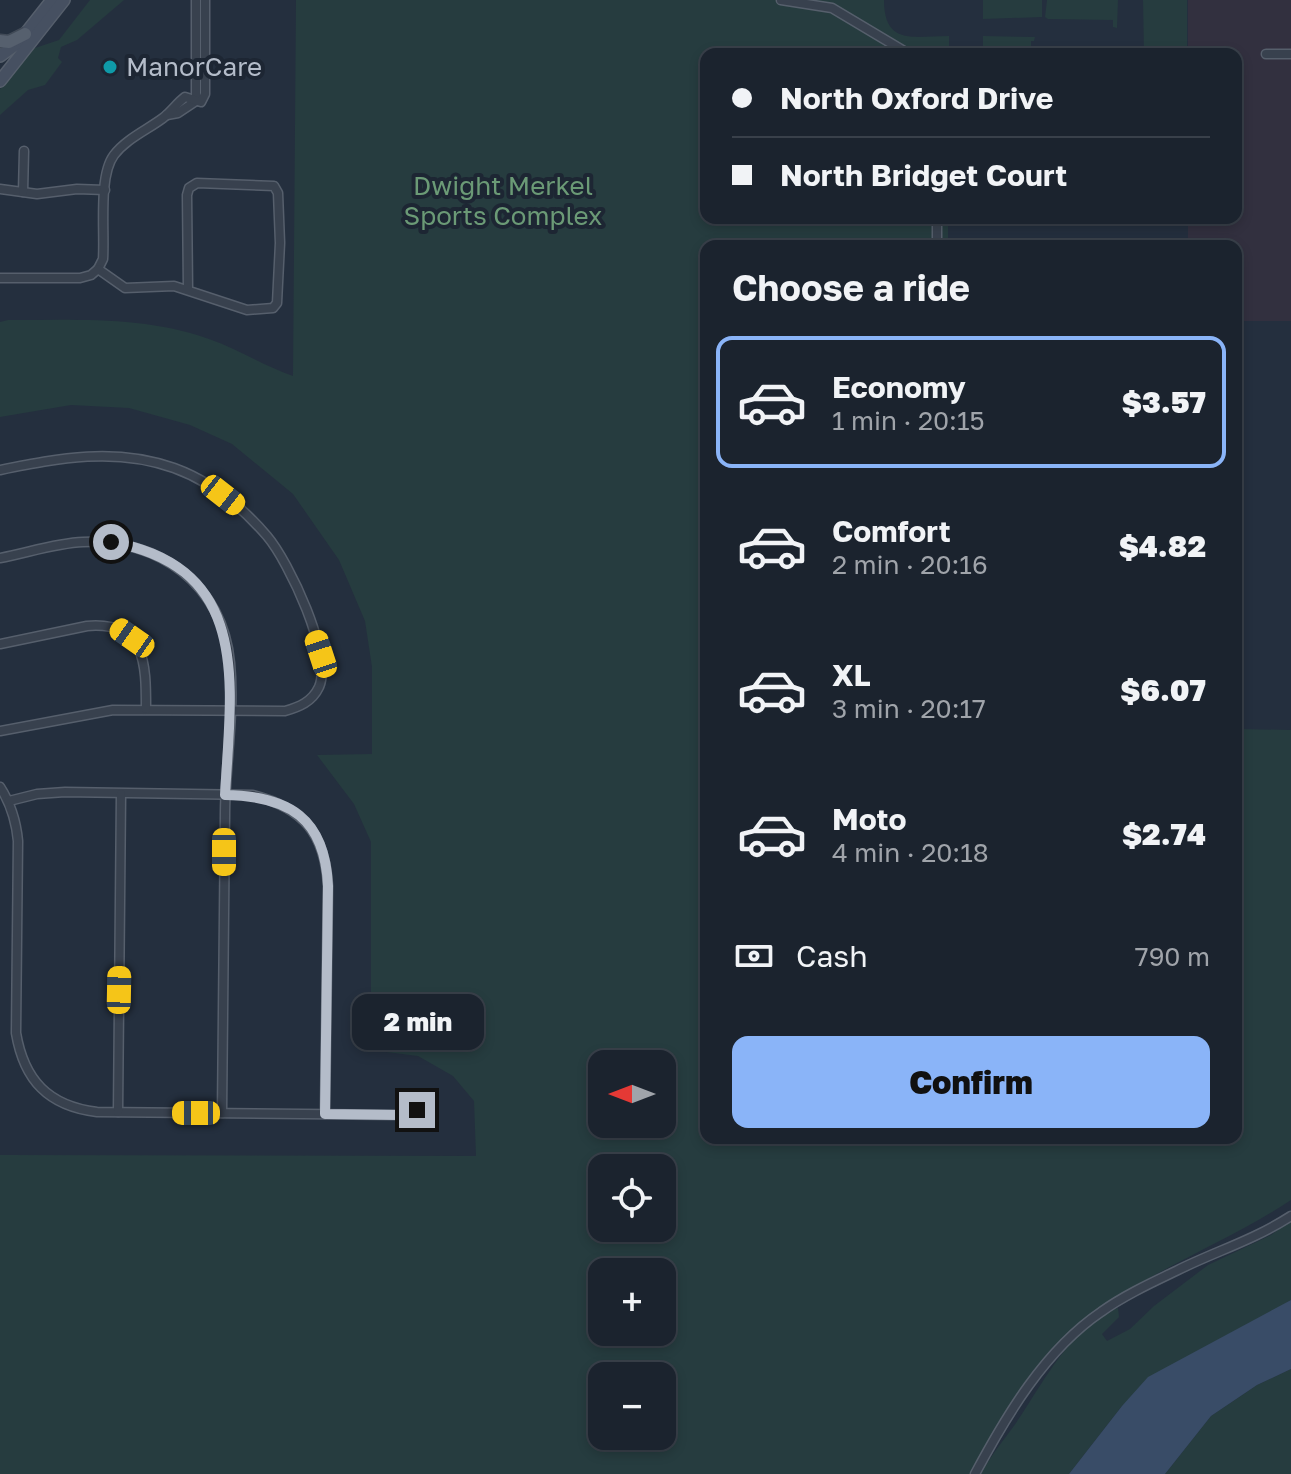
<!DOCTYPE html>
<meta charset="utf-8">
<style>
body{margin:0;font-family:"Golos Text",sans-serif;background:#282f3a;color:#f1f3f6;height:100vh;display:flex;flex-direction:column;font-size:30px;white-space:nowrap}
*{box-sizing:border-box;margin:0}
p{font-size:26px;color:#a0a4aa}
.icon{flex:none;width:44px;height:44px;fill:none;stroke:currentColor;stroke-width:2;stroke-linecap:round;stroke-linejoin:round}
.map{position:relative;flex:1;overflow:hidden}
.details{position:absolute;left:700px;top:240px;width:542px;height:904px;display:flex;flex-direction:column;background:#1b232e;border-radius:16px;box-shadow:0 4px 12px #0003,0 0 0 2px #39404a}
.details>*{flex:none}
.guide{position:absolute;left:700px;top:48px;width:542px;height:176px;border-radius:16px;box-shadow:0 4px 12px #0003,0 0 0 2px #39404a;display:grid;align-content:center;height:176px;padding:0 32px;background:#1b232e}
.needle{width:52px;rotate:270deg}
.buttons{position:absolute;left:588px;top:1050px;display:grid;gap:16px}
.buttons a{display:grid;place-items:center;width:88px;height:88px;border-radius:16px;background:#1b232e;box-shadow:0 4px 12px #0003,0 0 0 2px #39404a;font-size:40px}
.end{position:absolute;width:36px;height:36px;margin:-18px;border:10px solid #b4bcc9;background:#111;box-shadow:0 0 0 4px #111}
.from{border-radius:50%}
.bubble{position:absolute;height:56px;border-radius:16px;background:#1b232e;box-shadow:0 4px 12px #0003,0 0 0 2px #39404a;font-size:26px;font-weight:800;line-height:56px;text-align:center}
.car{position:absolute;width:24px;height:48px;margin:-24px -12px;border-radius:10px;box-shadow:0 0 6px 2px #0007;background:linear-gradient(#f5c518 24%,#345 0 40%,#f5c518 0 76%,#345 0 86%,#f5c518 0)}
.guide b{display:flex;align-items:center;gap:28px;height:76px;font-size:30px}
.guide b+b{border-top:2px solid #39404a}
.guide i{width:20px;height:20px;background:#f1f3f6}
ul{padding:0;list-style:none}
li{display:flex;align-items:center;gap:24px;height:132px;margin:0 16px 12px;padding:0 16px;border:4px solid transparent;border-radius:16px}
li div{flex:1}
li b{display:block;font-size:30px}
li em{font-style:normal;font-weight:800}
li.selected{border-color:#8ab4f8}
li>.icon{width:72px;height:72px;stroke-width:1.5}
h2{padding:0 32px;font-size:36px;line-height:96px}
.pay{display:flex;align-items:center;gap:20px;height:88px;padding:0 32px;font-size:30px}
.pay p{margin-inline-start:auto}
.button{display:flex;gap:16px;margin-top:auto;padding:16px 32px}
.button a{flex:1;height:92px;border-radius:16px;background:#8ab4f8;color:#111;font-size:32px;font-weight:800;line-height:92px;text-align:center}
.map>svg:first-child{display:block}
</style>
<div class="map">
<svg width="1291" height="1474" viewBox="0 0 1291 1474">
<rect width="100%" height="100%" fill="#242f3e"/>
<path fill="#32303f" d="M1188 0H1291V321H1236V246H1188V218H1236V54H1188Z"/>
<g fill="#263c3f" fill-rule="evenodd">
<path d="M90 0H124L77 40 61 47 58 58 62 62 45 85 28 90 0 115V89L32 49 59 40Z"/>
<path d="M296 0H884C884 46 914 36 949 36V54H706V218H948V246H706V1138H1236V729L1291 730V1200C1217 1249 1129 1277 1063 1339 1054 1347 1047 1358 1040 1367 1015 1402 992 1438 970 1474H0V1155L476 1156 474 1101 453 1076 418 1056 371 1050V842L354 804 317 755 372 754V667L365 621 339 560 293 494 232 444 190 425 129 408 71 405 0 417V322L8 320C74 320 146 316 209 339 238 349 264 366 293 376ZM602 1064H662V1124H602ZM602 1168H662V1228H602ZM602 1272H662V1332H602ZM602 1376H662V1436H602Z"/>
<path d="M983 0H1042V17L983 19Z"/>
<path d="M1047 0H1118L1117 28 1113 27V20L1048 19 1045 17Z"/>
<path d="M1143 0H1187V54H1144Z"/>
<path d="M983 36 1035 37 1034 41H1031V54H983Z"/>
<path d="M1291 1220V1300L1122 1406 1069 1474H981C991 1455 1004 1440 1016 1423 1041 1387 1073 1322 1118 1308L1119 1317 1102 1334 1107 1341 1130 1329 1154 1306 1208 1265 1271 1235Z"/>
<path d="M1291 1369V1474H1165L1211 1416 1257 1385Z"/>
</g>
<path fill="#394c67" d="M1291 1300V1369L1257 1385 1211 1416 1165 1474H1069L1122 1406 1148 1377Z"/>
<g fill="none" stroke-linecap="round" stroke-linejoin="round">
<defs>
<g id="street">
<path d="M781 0 832 8 909 54"/>
<path d="M1266 54H1291"/>
<path d="M196 101V0"/>
<path d="M167 115 178 113 196 101"/>
<path d="M0 189 37 194 77 189 105 190"/>
<path d="M23 192 24 151"/>
<path d="M937 246V218"/>
<path d="M98 269 103 259C105 232 98 176 114 155 126 139 147 130 163 118 171 112 177 103 185 97L201 102 205 94V0"/>
<path d="M0 278H80L91 275 98 269 125 288 174 286 247 310 273 308 277 303 280 243 278 193 274 186 197 183 189 188 187 195 188 289"/>
<path d="M0 470C60 458 115 447 174 468 210 481 242 507 267 536 289 562 333 655 319 687 312 702 299 707 285 711L113 710 0 731"/>
<path d="M0 558C27 553 56 543 83 542 159 538 223 585 230 663 235 713 225 765 225 815 224 914 223 1014 222 1113"/>
<path d="M0 644 87 626C146 621 146 664 146 709"/>
<path d="M0 787C11 804 16 820 18 841L16 1033C24 1080 48 1106 97 1112L400 1115 417 1110"/>
<path d="M9 801 37 794 65 792 253 795C304 808 325 834 328 886L325 1114"/>
<path d="M118 1112 121 794"/>
<path d="M975 1474C1006 1416 1045 1350 1101 1312 1123 1296 1151 1283 1176 1271 1216 1251 1252 1241 1291 1216"/>
</g>
<g id="secondary">
<path d="M0 56 18 43 52 0"/>
<path d="M0 81 64 0"/>
</g>
<path id="primary" d="M0 41 9 42 25 34"/>
</defs>
<use href="#street" stroke="#565f6c" stroke-width="11"/>
<use href="#secondary" stroke="#565f6c" stroke-width="14"/>
<use href="#primary" stroke="#414a57" stroke-width="15"/>
<use href="#street" stroke="#38414e" stroke-width="8"/>
<use href="#secondary" stroke="#465061" stroke-width="11"/>
<use href="#primary" stroke="#56606e" stroke-width="12"/>
</g>
<g fill="none" stroke-linecap="round" stroke-linejoin="round">
<path stroke="#b4bcc9" stroke-width="10" d="M111 542C253 567 231 686 225 795 289 796 325 818 328 886L325 1114 400 1115 417 1110"/>
</g>
<circle fill="#0f9aa8" stroke="#1d2633" stroke-width="3" cx="110" cy="67" r="8"/>
<g text-anchor="middle" stroke-width="8" stroke-linejoin="round" paint-order="stroke">
<g font-size="26" fill="#b4bcc9" stroke="#1d2633" text-anchor="start">
<text x="126" y="76">ManorCare</text>
</g>
<g font-size="26" fill="#6b9a76" stroke="#1d2633">
<text x="503" y="195">Dwight Merkel<tspan x="503" dy="30">Sports Complex</tspan></text>
</g>
</g>
</svg>
<div class="buttons">
<a><svg class="needle" viewBox="-14 -14 28 28"><path d="M0-13l5 13h-10z" fill="#e53935"/><path d="M0 13l5-13h-10z" fill="#a0a4aa"/></svg></a>
<a><svg class="icon" aria-label="locate" viewBox="0 0 24 24"><circle cx="12" cy="12" r="6"/><path d="M12 2v4M12 18v4M2 12h4M18 12h4"/></svg></a>
<a>+</a>
<a>−</a>
</div>
<i class="end from" style="left:111px;top:542px"></i>
<i class="end" style="left:417px;top:1110px"></i>
<div class="bubble" style="left:352px;top:994px;width:132px">2 min</div>
<i class="car" style="left:223px;top:495px;rotate:128deg"></i>
<i class="car" style="left:132px;top:638px;rotate:305deg"></i>
<i class="car" style="left:321px;top:654px;rotate:342deg"></i>
<i class="car" style="left:224px;top:852px;rotate:180deg"></i>
<i class="car" style="left:119px;top:990px;rotate:1deg"></i>
<i class="car" style="left:196px;top:1113px;rotate:270deg"></i>
<div class="guide">
<b><i class="from"></i>North Oxford Drive</b>
<b><i></i>North Bridget Court</b>
</div>
<section class="details">
<h2>Choose a ride</h2>
<ul>
<li class="selected"><svg class="icon" aria-label="car" viewBox="0 0 24 24"><path d="M5 17H2v-5l4-1 3-4h7l3 4 3 1v5h-3M9 17h6M6 11h13"/><circle cx="7" cy="17" r="2"/><circle cx="17" cy="17" r="2"/></svg><div><b>Economy</b><p>1 min · 20:15</p></div><em>$3.57</em></li>
<li><svg class="icon" aria-label="car" viewBox="0 0 24 24"><path d="M5 17H2v-5l4-1 3-4h7l3 4 3 1v5h-3M9 17h6M6 11h13"/><circle cx="7" cy="17" r="2"/><circle cx="17" cy="17" r="2"/></svg><div><b>Comfort</b><p>2 min · 20:16</p></div><em>$4.82</em></li>
<li><svg class="icon" aria-label="car" viewBox="0 0 24 24"><path d="M5 17H2v-5l4-1 3-4h7l3 4 3 1v5h-3M9 17h6M6 11h13"/><circle cx="7" cy="17" r="2"/><circle cx="17" cy="17" r="2"/></svg><div><b>XL</b><p>3 min · 20:17</p></div><em>$6.07</em></li>
<li><svg class="icon" aria-label="car" viewBox="0 0 24 24"><path d="M5 17H2v-5l4-1 3-4h7l3 4 3 1v5h-3M9 17h6M6 11h13"/><circle cx="7" cy="17" r="2"/><circle cx="17" cy="17" r="2"/></svg><div><b>Moto</b><p>4 min · 20:18</p></div><em>$2.74</em></li>
</ul>
<div class="pay"><svg class="icon" aria-label="cash" viewBox="0 0 24 24"><path d="M3 7h18v10H3z"/><circle cx="12" cy="12" r="2"/></svg>Cash<p>790 m</p></div>
<div class="button"><a>Confirm</a></div>
</section>
</div>
